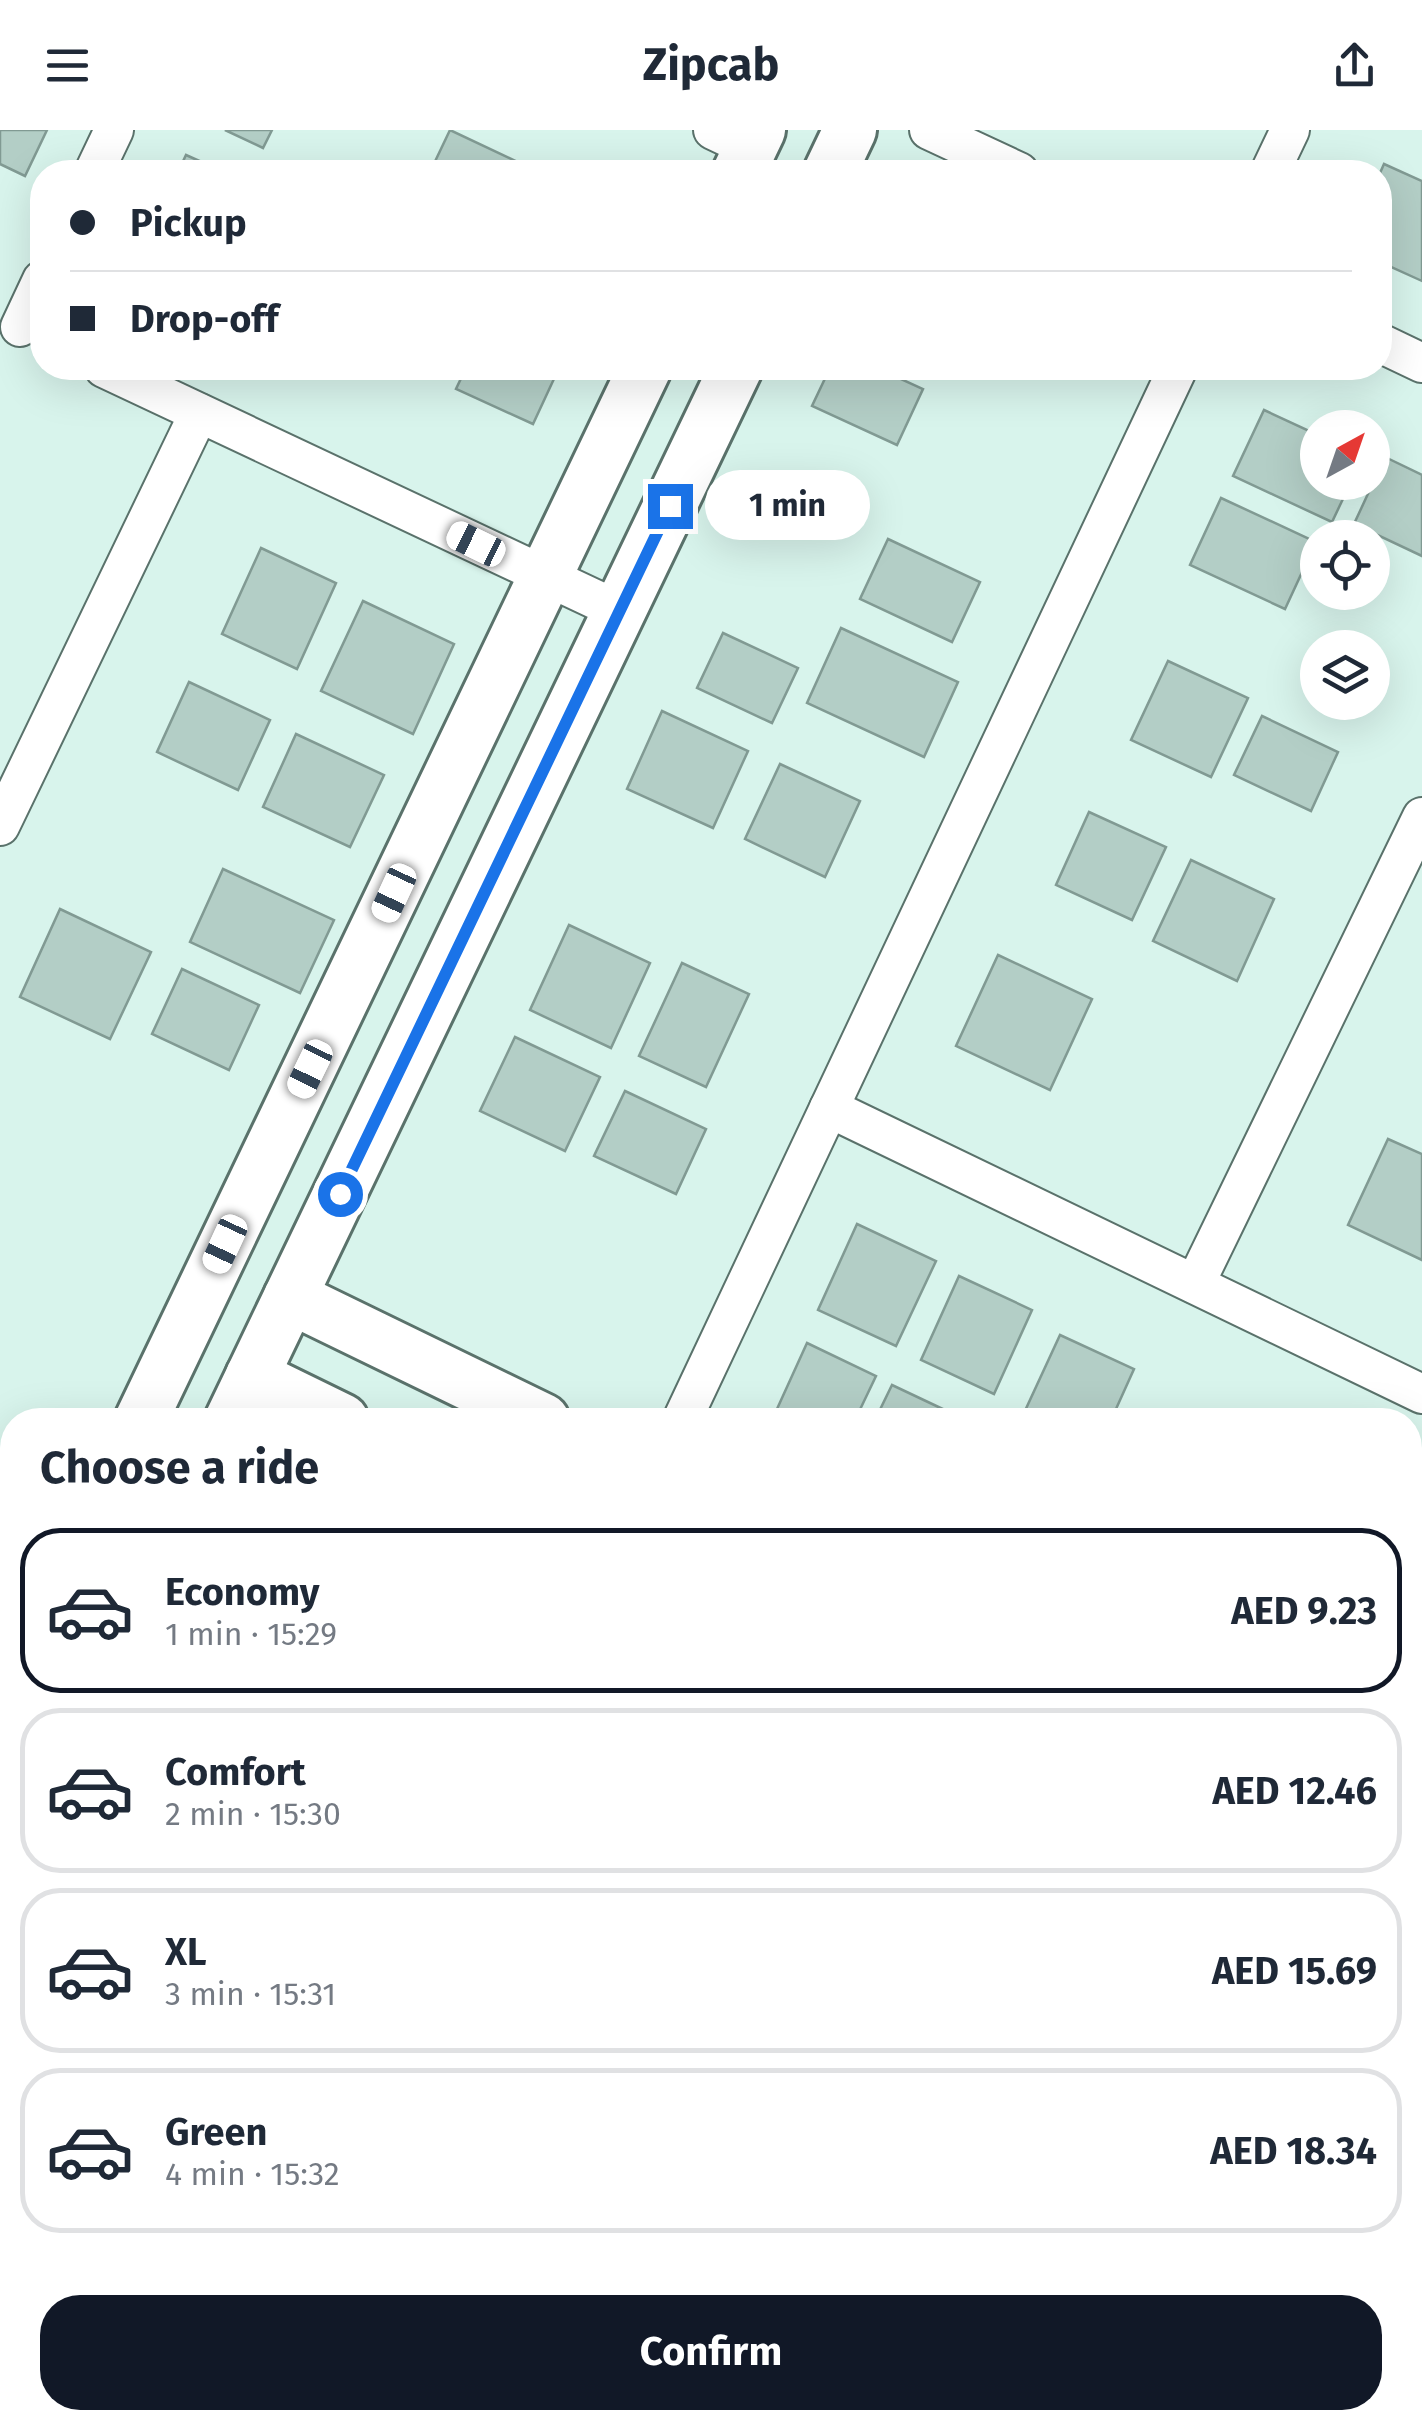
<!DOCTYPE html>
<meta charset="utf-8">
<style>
body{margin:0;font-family:"Fira Sans",sans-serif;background:#f2f2f3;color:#1f2937;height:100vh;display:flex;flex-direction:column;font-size:38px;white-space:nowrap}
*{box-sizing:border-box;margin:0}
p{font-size:32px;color:#747a83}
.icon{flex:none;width:55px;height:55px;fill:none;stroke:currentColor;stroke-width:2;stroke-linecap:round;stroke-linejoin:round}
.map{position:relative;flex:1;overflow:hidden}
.panel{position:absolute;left:0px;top:1278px;width:1422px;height:1022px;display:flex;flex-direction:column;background:#fff;border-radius:40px 40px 0 0;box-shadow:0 10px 40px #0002}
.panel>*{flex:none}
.top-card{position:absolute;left:30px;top:30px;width:1362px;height:220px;border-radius:40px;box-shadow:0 10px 40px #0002;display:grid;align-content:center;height:220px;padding:0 40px;background:#fff}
.needle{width:65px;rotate:40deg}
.fabs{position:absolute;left:1300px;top:280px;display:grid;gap:20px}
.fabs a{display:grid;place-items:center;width:90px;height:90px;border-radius:50%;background:#fff;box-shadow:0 10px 40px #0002;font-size:50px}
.end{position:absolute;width:45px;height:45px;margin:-22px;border:12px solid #1a73e8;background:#fff;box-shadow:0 0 0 5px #fff}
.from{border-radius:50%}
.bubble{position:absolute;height:70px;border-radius:35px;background:#fff;box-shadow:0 10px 40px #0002;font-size:32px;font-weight:700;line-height:70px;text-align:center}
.car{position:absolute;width:30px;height:60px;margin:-30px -15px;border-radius:12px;box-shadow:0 0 8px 2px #0007;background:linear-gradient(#fff 24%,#345 0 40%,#fff 0 76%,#345 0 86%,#fff 0)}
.top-card b{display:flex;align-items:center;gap:35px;height:95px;font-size:38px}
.top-card b+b{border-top:2px solid #e0e1e3}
.top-card i{width:25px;height:25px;background:#1f2937}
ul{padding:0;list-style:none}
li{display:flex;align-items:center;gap:30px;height:165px;margin:0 20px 15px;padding:0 20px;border:5px solid #e0e1e3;border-radius:40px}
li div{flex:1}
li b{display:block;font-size:38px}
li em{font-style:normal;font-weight:700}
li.active{border-color:#111827}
li>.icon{width:90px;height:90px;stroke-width:1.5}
h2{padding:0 40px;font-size:45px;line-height:120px}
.action{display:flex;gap:20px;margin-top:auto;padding:20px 40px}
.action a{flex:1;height:115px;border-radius:40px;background:#111827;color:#fff;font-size:40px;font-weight:700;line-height:115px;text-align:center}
header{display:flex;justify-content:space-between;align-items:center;height:130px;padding:0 40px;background:#fff;font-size:45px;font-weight:700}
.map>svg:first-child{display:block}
</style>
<header><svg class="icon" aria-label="menu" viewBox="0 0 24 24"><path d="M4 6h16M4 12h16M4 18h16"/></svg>Zipcab<svg class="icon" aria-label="share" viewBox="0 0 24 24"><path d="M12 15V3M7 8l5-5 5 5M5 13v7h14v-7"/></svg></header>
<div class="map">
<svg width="1422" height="2298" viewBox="0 0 1422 2298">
<rect width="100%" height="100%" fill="#d8f4ec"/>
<g fill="#b3cec6" stroke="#819a93" stroke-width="2.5">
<path d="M0 0H47L25 46 0 34Z"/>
<path d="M225 0H272L263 18Z"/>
<path d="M450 0 524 35 520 42H430Z"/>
<path d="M186 25 224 42H178Z"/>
<path d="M1384 34 1422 51V151L1380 132V43Z"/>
<path d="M466 238H559L533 294 456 259Z"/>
<path d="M830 238H877L923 259 897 315 812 276Z"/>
<path d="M1264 280 1318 305V352H1351L1332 392 1233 346Z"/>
<path d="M1385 327 1422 345V426L1354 394Z"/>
<path d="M1221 368 1316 412 1285 479 1190 435Z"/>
<path d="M888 409 980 452 952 512 860 469Z"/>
<path d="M261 418 336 453 297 539 222 504Z"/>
<path d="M363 471 454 514 413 604 321 561Z"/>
<path d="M841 498 958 552 924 627 807 573Z"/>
<path d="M723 503 798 538 772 593 697 558Z"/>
<path d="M1168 531 1248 568 1211 647 1131 610Z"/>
<path d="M189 552 270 590 238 660 157 622Z"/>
<path d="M662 581 748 621 713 698 627 659Z"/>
<path d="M1262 586 1338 622 1311 681 1234 645Z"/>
<path d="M296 604 384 645 350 717 263 677Z"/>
<path d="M780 634 860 671 825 747 745 709Z"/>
<path d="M1089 682 1166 717 1132 790 1056 755Z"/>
<path d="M1191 730 1274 769 1237 851 1153 811Z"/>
<path d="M223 739 334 790 300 863 190 812Z"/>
<path d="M60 779 151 822 110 909 20 867Z"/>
<path d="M569 795 650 833 611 918 530 880Z"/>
<path d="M998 825 1092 869 1050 960 956 916Z"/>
<path d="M682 833 749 864 706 957 639 926Z"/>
<path d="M182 839 259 875 229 940 152 904Z"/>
<path d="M515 907 600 947 565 1021 480 981Z"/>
<path d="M625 961 706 999 676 1064 594 1026Z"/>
<path d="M1388 1009 1422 1024V1130L1348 1095Z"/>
<path d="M857 1094 936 1131 896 1216 818 1180Z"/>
<path d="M959 1146 1032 1180 994 1264 921 1230Z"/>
<path d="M1060 1205 1134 1239 1111 1290H1039L1024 1283Z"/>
<path d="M807 1213 876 1246 855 1290H772Z"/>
<path d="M892 1255 966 1290H875Z"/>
</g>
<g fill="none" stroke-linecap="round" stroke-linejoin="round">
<defs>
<g id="street">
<path d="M713 0 751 18"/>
<path d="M929 0 1019 42"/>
<path d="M94 42 114 0"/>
<path d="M1270 42 1290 0"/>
<path d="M20 197 42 150"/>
<path d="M1380 213 1422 233"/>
<path d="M104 238 620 481"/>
<path d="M0 696 199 283"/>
<path d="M829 978 1422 1264"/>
<path d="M1195 1154 1422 687"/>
<path d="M682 1290 1178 238"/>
<path d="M1410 1608 1422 1583"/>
<path d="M1410 2107 1422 2080"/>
<path d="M1121 2298 1126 2288"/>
<path d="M1329 2298 1333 2288"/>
</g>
<g id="secondary">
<path d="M739 42 759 0"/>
<path d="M830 42 850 0"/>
<path d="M290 1167 543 1290"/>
<path d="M252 1246 342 1290"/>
<path d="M141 1290 645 238"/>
<path d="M231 1290 736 238"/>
<path d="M0 1585 12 1559"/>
<path d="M1410 1711 1422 1717"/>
<path d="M0 1769 12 1743"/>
<path d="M1410 1808 1422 1814"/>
</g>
</defs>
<use href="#street" stroke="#5a726b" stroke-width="42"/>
<use href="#secondary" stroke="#5a726b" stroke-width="58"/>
<use href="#street" stroke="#fff" stroke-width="38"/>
<use href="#secondary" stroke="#fff" stroke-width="52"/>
</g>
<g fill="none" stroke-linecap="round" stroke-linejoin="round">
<path stroke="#1a73e8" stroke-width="12" d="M340 1064 670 376"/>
</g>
</svg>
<div class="fabs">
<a><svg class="needle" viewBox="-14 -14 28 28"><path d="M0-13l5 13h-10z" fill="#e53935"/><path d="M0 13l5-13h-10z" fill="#747a83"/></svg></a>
<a><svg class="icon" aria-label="locate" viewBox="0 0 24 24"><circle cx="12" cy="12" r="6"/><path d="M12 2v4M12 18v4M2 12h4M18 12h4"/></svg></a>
<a><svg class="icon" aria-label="layers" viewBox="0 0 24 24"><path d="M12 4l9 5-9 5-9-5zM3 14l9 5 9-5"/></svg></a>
</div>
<i class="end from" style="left:340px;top:1064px"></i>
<i class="end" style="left:670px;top:376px"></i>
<div class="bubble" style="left:705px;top:340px;width:165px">1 min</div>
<i class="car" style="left:476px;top:414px;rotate:296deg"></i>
<i class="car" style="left:394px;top:763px;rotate:205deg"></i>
<i class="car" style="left:310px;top:939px;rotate:206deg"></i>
<i class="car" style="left:225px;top:1114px;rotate:205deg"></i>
<div class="top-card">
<b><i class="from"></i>Pickup</b>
<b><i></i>Drop-off</b>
</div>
<section class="panel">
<h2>Choose a ride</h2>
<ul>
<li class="active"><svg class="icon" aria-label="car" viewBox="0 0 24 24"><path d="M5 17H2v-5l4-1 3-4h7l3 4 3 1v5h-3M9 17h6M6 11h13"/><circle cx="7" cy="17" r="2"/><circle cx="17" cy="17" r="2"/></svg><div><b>Economy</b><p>1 min · 15:29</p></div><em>AED 9.23</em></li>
<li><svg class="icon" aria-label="car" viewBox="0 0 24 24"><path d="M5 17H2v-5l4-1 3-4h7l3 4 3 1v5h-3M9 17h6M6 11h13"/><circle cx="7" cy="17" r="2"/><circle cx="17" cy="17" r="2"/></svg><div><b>Comfort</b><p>2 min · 15:30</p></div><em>AED 12.46</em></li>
<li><svg class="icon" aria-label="car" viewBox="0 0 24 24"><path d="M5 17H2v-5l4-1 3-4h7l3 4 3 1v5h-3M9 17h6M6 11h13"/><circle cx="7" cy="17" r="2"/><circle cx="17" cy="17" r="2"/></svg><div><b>XL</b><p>3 min · 15:31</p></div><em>AED 15.69</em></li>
<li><svg class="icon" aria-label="car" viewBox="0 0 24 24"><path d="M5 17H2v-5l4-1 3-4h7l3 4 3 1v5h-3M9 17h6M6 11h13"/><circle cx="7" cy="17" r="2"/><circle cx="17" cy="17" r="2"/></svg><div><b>Green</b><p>4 min · 15:32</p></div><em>AED 18.34</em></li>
</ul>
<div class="action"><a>Confirm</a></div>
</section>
</div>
